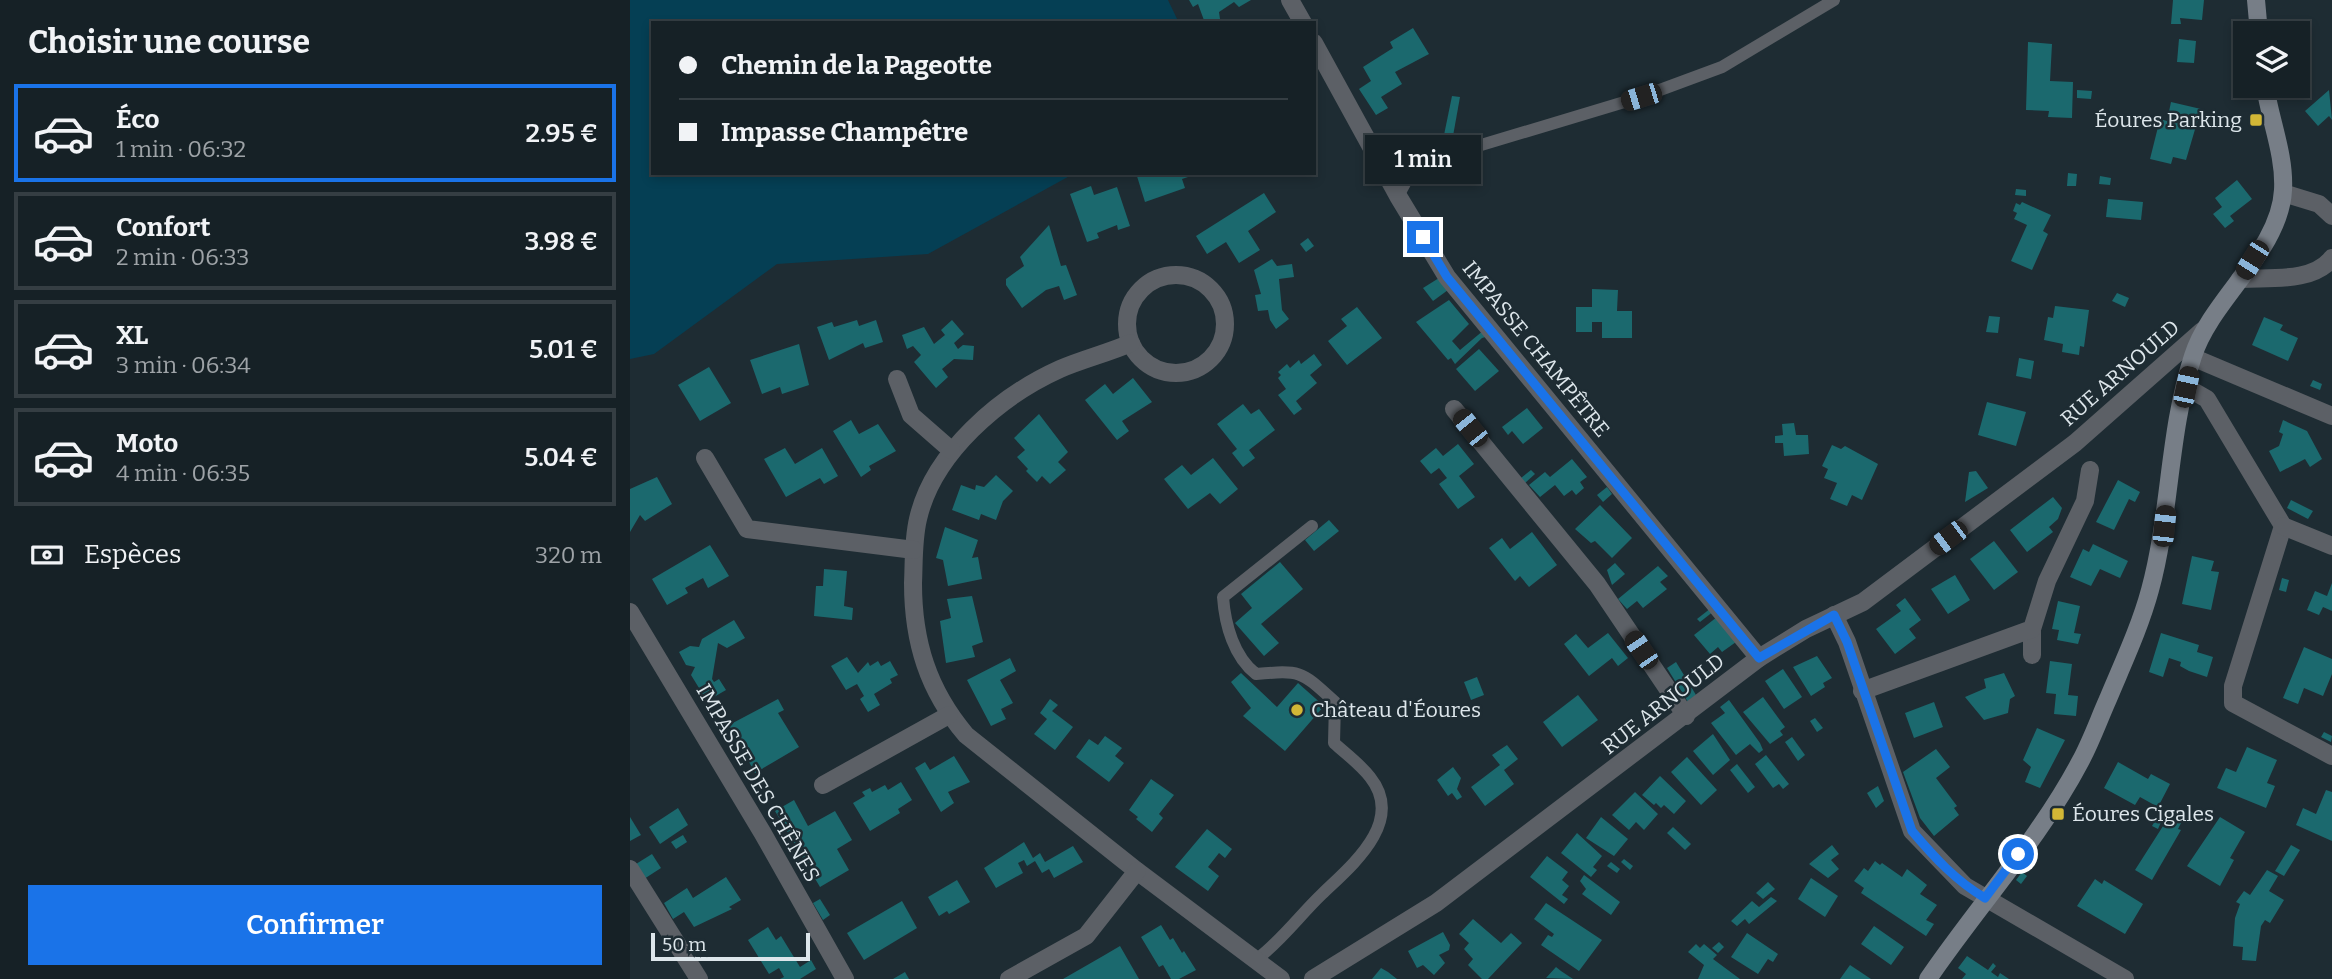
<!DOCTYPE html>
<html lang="fr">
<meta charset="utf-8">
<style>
body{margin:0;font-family:Bitter,serif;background:#232e32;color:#f1f3f6;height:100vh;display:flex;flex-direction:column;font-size:26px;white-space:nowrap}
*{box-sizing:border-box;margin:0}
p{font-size:23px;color:#9ea3a7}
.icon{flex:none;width:38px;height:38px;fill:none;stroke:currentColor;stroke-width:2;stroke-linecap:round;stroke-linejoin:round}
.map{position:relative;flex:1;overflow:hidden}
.details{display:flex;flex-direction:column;background:#162126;width:630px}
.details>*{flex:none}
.banner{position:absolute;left:21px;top:21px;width:665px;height:154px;border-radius:0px;box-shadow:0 4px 10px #0003,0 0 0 2px #353e43;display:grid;align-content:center;height:154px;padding:0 28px;background:#162126}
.buttons{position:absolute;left:1603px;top:21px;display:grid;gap:14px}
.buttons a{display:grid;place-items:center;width:77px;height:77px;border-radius:0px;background:#162126;box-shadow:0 4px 10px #0003,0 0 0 2px #353e43;font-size:35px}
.scale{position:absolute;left:21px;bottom:18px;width:159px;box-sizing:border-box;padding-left:7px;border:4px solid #dde6eb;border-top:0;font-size:19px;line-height:24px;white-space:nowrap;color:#dde6eb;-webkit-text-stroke:5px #1e2c33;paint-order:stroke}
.end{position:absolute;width:32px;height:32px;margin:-16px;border:9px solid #1a73e8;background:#fff;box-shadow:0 0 0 4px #fff}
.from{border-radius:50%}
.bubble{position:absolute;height:49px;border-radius:0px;background:#162126;box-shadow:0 4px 10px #0003,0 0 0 2px #353e43;font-size:23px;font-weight:600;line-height:49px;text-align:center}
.car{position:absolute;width:21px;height:42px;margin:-21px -10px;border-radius:9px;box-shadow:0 0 5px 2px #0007;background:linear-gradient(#222 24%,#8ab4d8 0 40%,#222 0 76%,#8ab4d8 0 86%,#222 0)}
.banner b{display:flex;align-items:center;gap:24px;height:66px;font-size:26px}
.banner b+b{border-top:2px solid #353e43}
.banner i{width:18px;height:18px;background:#f1f3f6}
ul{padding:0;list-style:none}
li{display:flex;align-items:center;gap:21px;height:98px;margin:0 14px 10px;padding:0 14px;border:4px solid #353e43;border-radius:0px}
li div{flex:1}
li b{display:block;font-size:26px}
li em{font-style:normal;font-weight:600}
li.on{border-color:#1a73e8}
li>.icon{width:63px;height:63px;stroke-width:1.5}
h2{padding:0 28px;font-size:32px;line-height:84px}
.pay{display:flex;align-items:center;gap:18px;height:77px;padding:0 28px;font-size:26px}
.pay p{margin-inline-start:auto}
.cta{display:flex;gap:14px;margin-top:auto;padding:14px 28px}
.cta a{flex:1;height:80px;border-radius:0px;background:#1a73e8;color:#fff;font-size:28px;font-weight:600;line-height:80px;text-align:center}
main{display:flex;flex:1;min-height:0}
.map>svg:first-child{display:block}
</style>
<main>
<section class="details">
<h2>Choisir une course</h2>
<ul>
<li class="on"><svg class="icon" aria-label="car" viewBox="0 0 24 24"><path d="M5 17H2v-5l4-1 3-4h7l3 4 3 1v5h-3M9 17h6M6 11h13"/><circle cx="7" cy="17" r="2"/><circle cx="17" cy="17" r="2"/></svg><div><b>Éco</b><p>1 min · 06:32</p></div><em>2.95 €</em></li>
<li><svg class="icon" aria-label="car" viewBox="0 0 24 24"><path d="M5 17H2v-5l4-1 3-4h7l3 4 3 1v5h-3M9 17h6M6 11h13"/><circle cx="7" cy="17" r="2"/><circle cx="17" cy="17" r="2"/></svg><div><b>Confort</b><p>2 min · 06:33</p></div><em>3.98 €</em></li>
<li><svg class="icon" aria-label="car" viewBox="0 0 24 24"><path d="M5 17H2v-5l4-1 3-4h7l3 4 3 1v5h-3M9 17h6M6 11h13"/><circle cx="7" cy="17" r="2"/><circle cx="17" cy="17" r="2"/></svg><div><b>XL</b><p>3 min · 06:34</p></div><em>5.01 €</em></li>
<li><svg class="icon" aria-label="car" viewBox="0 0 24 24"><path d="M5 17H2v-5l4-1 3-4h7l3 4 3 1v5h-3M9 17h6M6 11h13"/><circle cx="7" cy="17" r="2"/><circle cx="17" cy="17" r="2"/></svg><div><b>Moto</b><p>4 min · 06:35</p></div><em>5.04 €</em></li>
</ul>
<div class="pay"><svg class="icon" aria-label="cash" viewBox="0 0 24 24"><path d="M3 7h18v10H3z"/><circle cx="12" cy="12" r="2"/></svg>Espèces<p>320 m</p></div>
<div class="cta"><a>Confirmer</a></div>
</section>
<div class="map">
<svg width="1702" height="979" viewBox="0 0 1702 979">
<rect width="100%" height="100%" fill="#1e2c33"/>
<path fill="#053f54" d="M0 0H538L549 23H23V173H445L298 254 147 264 24 354 0 359Z"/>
<g fill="#1b696e">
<path d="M559 0H621L609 7 604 2 589 12 590 19 579 23H575L568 4 563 7Z"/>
<path d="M1543 0H1574L1572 20 1550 18 1551 24H1541Z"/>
<path d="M783 28 799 54 765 72 772 84 751 97 758 108 746 115 729 89 741 81 733 67 763 48 760 42Z"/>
<path d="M1549 39 1566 41 1564 63 1547 62Z"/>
<path d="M1398 42 1422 44 1420 81 1443 82 1442 118 1418 117 1419 111 1396 110Z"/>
<path d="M1447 90 1462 91 1461 99 1447 98Z"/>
<path d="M1699 90 1702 120 1699 116 1688 126 1675 111Z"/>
<path d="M822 96 830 97 823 136 814 135Z"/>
<path d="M1541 102 1571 109 1556 160 1543 157 1541 164 1520 159 1530 119 1537 121Z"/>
<path d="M506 173H567V174L552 179 555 188 515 202Z"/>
<path d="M1438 173 1447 174 1446 186H1437Z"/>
<path d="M1470 176 1481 178 1480 185 1469 184Z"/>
<path d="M1607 180 1622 199 1600 216 1604 221 1595 228 1583 214 1592 207 1585 198Z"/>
<path d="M461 186 464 195 487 187 500 226 488 230 487 225 467 233 469 238 457 242 440 194Z"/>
<path d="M1386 189 1396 190V196L1385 195Z"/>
<path d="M634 193 646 212 618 231 630 250 609 263 596 242 577 254 566 236Z"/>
<path d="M1478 199 1513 202 1511 220 1476 217Z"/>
<path d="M1392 202 1421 215 1413 231 1418 234 1402 270 1381 261 1397 225 1384 219 1387 213 1383 211 1386 203 1390 205Z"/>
<path d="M419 225 431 266 436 265 447 295 434 300 429 286 416 290 392 308 376 285V279L394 266 390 257Z"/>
<path d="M678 238 684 246 676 252 670 244Z"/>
<path d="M642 259 647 266 662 264 664 277 649 279 652 310 659 319 646 329 640 320 638 310 628 311 625 295 631 294 624 270Z"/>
<path d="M809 278 818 290 803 301 793 288Z"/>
<path d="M962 289 988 290 987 311H1002V338H972V322H962V332H946V307H962Z"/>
<path d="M1487 293 1499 298 1495 307 1482 301Z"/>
<path d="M819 300 839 324 822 341 830 350 854 330 859 336 852 338 825 364 821 358 818 360 786 322Z"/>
<path d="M1425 306 1459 310 1454 347 1450 346 1449 355 1432 352 1433 344 1414 340 1418 317 1423 318Z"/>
<path d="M727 307 752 338 717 365 698 341 717 326 711 319Z"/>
<path d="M1359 316 1370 317 1368 333 1356 332Z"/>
<path d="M1634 317 1653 325 1650 330 1668 338 1658 361 1622 345Z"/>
<path d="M227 320 229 326 246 320 253 342 235 348 233 343 199 360 187 327 202 322 204 327Z"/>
<path d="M322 320 334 334 324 343 328 349 333 345 344 346 343 360 324 359 312 369 318 377 306 388 284 362 291 355 283 346 277 349 272 335 294 327 304 344 315 335 311 330Z"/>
<path d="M169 344 179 385 152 394 150 387 132 394 120 360Z"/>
<path d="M849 349 869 371 845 391 826 369Z"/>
<path d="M684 354 692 365 680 375 687 383 666 401 672 409 664 415 648 395 656 389 648 378 651 375 648 372 657 364 660 368 669 360 671 364Z"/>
<path d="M1389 358 1404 361 1401 379 1386 376Z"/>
<path d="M79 367 101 403 70 421 48 385Z"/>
<path d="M503 378 522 402 492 421 499 431 487 440 455 400 475 384 483 394Z"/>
<path d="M1683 380 1692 384 1690 390 1680 386Z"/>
<path d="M1357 402 1396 412 1386 446 1348 435Z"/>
<path d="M613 404 621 414 629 409 645 430 619 450 625 458 613 467 602 453 607 449 587 424Z"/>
<path d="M897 408 913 428 893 444 882 431 878 435 872 427Z"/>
<path d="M409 414 438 452 428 462 436 470 420 484 412 476 407 482 396 471 398 469 387 457 395 450 384 438Z"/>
<path d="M221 420 229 434 248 424 266 451 239 466 241 470 231 477 203 431Z"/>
<path d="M1653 420 1677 431 1692 459 1680 467 1675 459 1650 472 1639 451 1649 446 1653 434 1649 432Z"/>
<path d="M1164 423 1166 435H1178L1179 454 1154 456 1153 443H1145V436L1153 435 1152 424Z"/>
<path d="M828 444 844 464 829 476 845 497 828 509 809 484 817 478 809 468 801 474 790 461 806 448 813 456Z"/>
<path d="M1202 445 1211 449 1215 446 1248 464 1232 500 1222 495 1217 506 1200 499 1207 483 1194 478 1198 469 1192 466Z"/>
<path d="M155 448 165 464 192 448 208 476 194 484 190 478 156 497 134 459Z"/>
<path d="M583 458 608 489 590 504 580 493 558 509 534 479 552 465 561 475Z"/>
<path d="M942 459 957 477 950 482 954 488 946 495 942 490 934 496 925 485 910 497 899 485 915 472 920 477Z"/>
<path d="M901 470 905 474 895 483 891 478Z"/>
<path d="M1346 471 1358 488 1335 502 1339 472Z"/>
<path d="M366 475 383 491 373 501 366 520 351 514 349 520 322 510 331 485 345 490 346 485 354 487Z"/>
<path d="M27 477 42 504 15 521 10 515 0 532V489Z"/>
<path d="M1488 480 1510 492 1505 502 1499 499 1484 530 1466 522Z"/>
<path d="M977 487 982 494 973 502 967 495Z"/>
<path d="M1423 497 1432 508 1428 519 1419 527 1423 532 1397 552 1380 530Z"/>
<path d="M1661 500 1683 511 1678 519 1657 508Z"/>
<path d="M970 505 1002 538 982 558 965 541 961 543 945 529Z"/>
<path d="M699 520 709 531 684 551 675 540Z"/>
<path d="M315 527 348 540 342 558 348 557 352 579 318 586 313 560 306 558Z"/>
<path d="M902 532 927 565 899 587 890 576 885 581 859 548 872 538 880 549Z"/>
<path d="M1364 541 1388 572 1364 590 1340 559Z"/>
<path d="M1463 544 1498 561 1490 578 1470 569 1461 586 1440 577 1453 549 1459 552Z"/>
<path d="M80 545 99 576 78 588 73 578 55 588 58 593 37 605 22 579Z"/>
<path d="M1562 556 1584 561 1581 571 1589 572 1581 610 1552 604Z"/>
<path d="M650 562 673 589 631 624 649 643 634 656 605 623 622 608 611 594Z"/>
<path d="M985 563 995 574 982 585 977 570Z"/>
<path d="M1028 566 1038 576 1030 582 1037 589 1013 608 1007 601 997 609 988 599Z"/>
<path d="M194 569 217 571 214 606 223 608 222 620 184 616 186 586H193Z"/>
<path d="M1325 575 1340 600 1318 614 1301 589Z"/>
<path d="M1652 578 1659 580 1656 592 1649 590Z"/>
<path d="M1702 583V611L1693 607 1689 615 1677 610 1685 591 1697 596Z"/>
<path d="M342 596 353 642 342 646 345 657 316 663 310 621 321 618 317 599Z"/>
<path d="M1275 598 1291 620 1279 629 1286 638 1265 654 1246 629 1271 611 1266 605Z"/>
<path d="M1428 601 1450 606 1444 633 1451 634 1448 644 1427 640 1429 630 1422 629Z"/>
<path d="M1081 608 1084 611 1070 622 1067 619Z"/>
<path d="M1087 617 1106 642 1092 652 1088 647 1080 654 1064 635Z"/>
<path d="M104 620 115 638 97 648 88 643 82 679 84 682 89 679 96 690 77 701 61 675 65 667 56 665 49 652 60 646 69 647 72 639Z"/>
<path d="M978 633 998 658 988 666 982 658 959 676 934 644 946 634 958 648Z"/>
<path d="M1531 633 1569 645 1567 652 1583 657 1577 677 1559 671 1550 666 1551 662 1539 658 1533 677 1519 672Z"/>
<path d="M1674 647 1702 659V674L1693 696 1674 688 1668 704 1653 698Z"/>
<path d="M1187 656 1202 678 1193 683 1195 687 1181 696 1163 667Z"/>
<path d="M217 657 228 673 238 662 240 666 248 661 251 666 260 661 268 675 260 679 262 683 244 694 250 705 238 712 230 699 234 696 227 684 216 690 201 666Z"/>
<path d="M380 658 386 671 370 680 383 703 371 709 376 719 361 726 337 680Z"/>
<path d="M1420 661 1442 664 1438 695 1448 696 1446 716 1424 714 1426 694 1416 693Z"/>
<path d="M1046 662 1066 695 1058 702 1037 668Z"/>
<path d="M1153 669 1172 697 1154 709 1135 681Z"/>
<path d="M611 673 647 707 668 683 694 706 655 751 613 716 621 708 601 682Z"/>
<path d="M1374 673 1385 696 1380 699 1378 713 1354 720 1335 697 1356 688 1354 679Z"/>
<path d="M847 677 854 695 841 700 834 682Z"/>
<path d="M948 695 968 720 932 747 913 722Z"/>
<path d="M1133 697 1155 727 1150 731 1153 735 1140 744 1113 712Z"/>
<path d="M148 699 154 710 148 713 169 747 125 773 99 725Z"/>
<path d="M420 699 428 705 422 711 443 727 425 750 404 734 417 719 410 713Z"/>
<path d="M1099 700 1130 743 1133 750 1129 753 1120 744 1106 755 1081 723 1095 713 1090 707Z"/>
<path d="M1304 702 1313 727 1284 738 1275 713Z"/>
<path d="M1185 718 1193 728 1187 732 1180 721Z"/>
<path d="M1407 728 1435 740 1410 788 1395 782 1401 767 1393 760Z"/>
<path d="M1694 732 1702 736 1701 742 1691 737Z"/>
<path d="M1083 734 1100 760 1083 775 1063 751Z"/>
<path d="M475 736 492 748 485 756 494 763 479 782 446 757 459 739 468 745Z"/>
<path d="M1162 737 1175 755 1168 761 1155 742Z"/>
<path d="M877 745 888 759 874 770 884 784 855 806 841 787 870 765 862 755Z"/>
<path d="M1617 747 1647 760 1637 783 1645 786 1636 808 1587 788 1596 768 1606 772Z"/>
<path d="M1306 749 1320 767 1306 778 1327 806 1324 808 1329 815 1304 836 1290 818 1273 772Z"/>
<path d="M1136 755 1159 784 1153 789 1149 784 1143 788 1125 764Z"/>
<path d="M324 756 340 782 318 792 324 803 311 812 285 768 295 762 300 770Z"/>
<path d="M1057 757 1087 790 1071 805 1041 772Z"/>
<path d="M1488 762 1518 779 1521 774 1540 784 1528 807 1510 797 1505 805 1474 788Z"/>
<path d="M1107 764 1125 787 1118 793 1100 770Z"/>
<path d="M823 767 831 778 827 789 832 797 827 800 822 793 818 796 807 780Z"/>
<path d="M1030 776 1056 801 1044 814 1034 805 1031 808 1026 803 1024 805 1012 795Z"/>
<path d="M521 779 544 795 529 814 533 818 522 832 506 819 508 817 499 810Z"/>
<path d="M271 782 282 800 268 809 270 813 240 831 223 803 235 796 232 792 240 788 242 792 255 785 258 790Z"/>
<path d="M1248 786 1254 801 1246 808 1237 793Z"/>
<path d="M1696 790 1702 792V841L1666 825 1673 808 1686 814Z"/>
<path d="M1005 792 1028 814 1014 830 1006 822 999 830 982 815Z"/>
<path d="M164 800 178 826 205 811 222 840 207 849 219 870 190 887 145 811Z"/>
<path d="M48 808 58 825 30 844 19 827Z"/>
<path d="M1542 812 1553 819 1548 829 1551 830 1522 880 1505 870Z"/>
<path d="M0 817 11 835 0 841Z"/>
<path d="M971 817 998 839 984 856 956 838Z"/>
<path d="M1527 817 1532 820 1528 829 1522 826Z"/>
<path d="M1590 817 1615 832 1600 858 1604 860 1590 886 1557 866Z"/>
<path d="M1043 827 1061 844 1055 850 1037 833Z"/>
<path d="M577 829 602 849 595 858 589 853 578 867 589 876 578 891 545 867Z"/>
<path d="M947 833 972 856 963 867 967 870 961 877 931 853Z"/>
<path d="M53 835 57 842 46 849 41 842Z"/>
<path d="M394 842 403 858 410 853 415 862 443 846 453 862 424 878 419 869 412 873 405 861 397 866 394 860 388 863 393 873 366 888 354 868Z"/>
<path d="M1202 845 1209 854 1201 860 1209 869 1198 878 1179 864Z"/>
<path d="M1661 845 1670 850 1654 876 1645 871Z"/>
<path d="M22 854 31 868 14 879 6 864Z"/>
<path d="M917 856 938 872 932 880 939 886 932 895 938 899 934 904 900 877Z"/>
<path d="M994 859 1003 866 1000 870 991 862Z"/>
<path d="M1245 861 1250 865 1252 863 1272 877 1277 869 1297 885 1290 894 1307 905 1296 920 1304 924 1296 936 1231 893 1234 888 1224 881 1234 868 1238 871Z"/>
<path d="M981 862 990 869 987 873 977 866Z"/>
<path d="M1637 870 1648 876 1639 891 1654 900 1640 923 1635 920 1631 926 1626 961 1612 960 1613 947 1603 946 1605 918 1610 904 1606 902 1614 891 1620 895Z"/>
<path d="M1392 872 1397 876 1391 884 1386 880Z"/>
<path d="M954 875 990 902 981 915 952 894 956 889 950 881Z"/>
<path d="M96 877 111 900 99 907 102 909 64 927 54 912 43 919 34 903 57 888 63 898Z"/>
<path d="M1181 878 1208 896 1195 917 1168 899Z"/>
<path d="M1465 879 1472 884 1474 880 1513 904 1495 934 1447 906Z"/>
<path d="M327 880 340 902 319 914 317 911 309 916 298 897Z"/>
<path d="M1138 882 1145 889 1133 899 1126 893Z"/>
<path d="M1141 897 1147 901 1119 924 1115 919 1107 926 1101 921 1122 901 1129 907Z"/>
<path d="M190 899 200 915 193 920 183 903Z"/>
<path d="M272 901 287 928 234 960 217 933Z"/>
<path d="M916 903 972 940 949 971 911 945 918 935 922 937 924 934 904 919Z"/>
<path d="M843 919 871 943 881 933 892 943 858 979H852L838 965 843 959 834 949 839 943 829 934Z"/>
<path d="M531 925 540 940 543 938 552 953 554 951 566 970 549 979H541L533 965 529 967 511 937Z"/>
<path d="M1244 926 1274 947 1261 965 1231 944Z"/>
<path d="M138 927 146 940 151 936 170 967 181 960 186 969 170 979H150L154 977 149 968 139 974 118 940Z"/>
<path d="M813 932 820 945 819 950 809 955 815 963 804 975 793 965 787 968 778 951Z"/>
<path d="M1117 933 1148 954 1143 962 1138 959 1128 974 1101 957Z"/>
<path d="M1089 942 1094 947 1088 953 1082 948Z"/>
<path d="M1066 944 1070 948 1074 944 1087 955 1083 959 1110 979H1068L1074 965 1058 952Z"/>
<path d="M490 946 509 979H433L473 956Z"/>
<path d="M1337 956 1358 970 1363 963 1366 966 1361 972 1368 977 1370 973 1379 979H1332L1336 974 1328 968Z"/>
<path d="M1220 965 1241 979H1210Z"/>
<path d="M926 967 931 971 943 979 916 978Z"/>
<path d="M751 968 758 972 767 979H742Z"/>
<path d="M275 972 279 979H263Z"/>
</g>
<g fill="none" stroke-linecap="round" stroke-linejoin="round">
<g stroke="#5c6066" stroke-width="12">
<path d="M768 196 779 176 798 161 1011 97 1092 67 1204 0"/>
<path d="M627 959C651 941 670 915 692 894 721 866 776 822 740 777 730 764 716 754 704 743L705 702C671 671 672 670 626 674 604 657 595 625 593 597L682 526"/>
</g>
<g stroke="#5c6066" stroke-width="18">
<path d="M660 0 673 23"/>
<path d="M684 43 768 196 817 277 1129 658"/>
<path d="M1653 193 1689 204 1702 216"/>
<circle cx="546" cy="324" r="49"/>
<path d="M1610 279C1639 277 1683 283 1702 258"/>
<path d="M501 343C478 353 453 359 430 369 370 396 303 453 288 519 283 540 284 562 283 583 283 642 298 690 336 735L507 871 651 979"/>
<path d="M1562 357 1702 416"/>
<path d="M267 379 281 415 321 450"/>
<path d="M1556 387 1577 399 1653 526 1603 686V703L1702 756"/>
<path d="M824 409 967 584 1056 716"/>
<path d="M75 458 117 529 284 550"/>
<path d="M1653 526 1702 546"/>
<path d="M0 612 132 832 215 979"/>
<path d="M1204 615 1217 642 1282 831 1335 886 1495 979"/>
<path d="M1402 629V655"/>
<path d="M1232 691 1402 629 1417 581 1455 501 1460 470"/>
<path d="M193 785 319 715"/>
<path d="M0 869 69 979"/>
<path d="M379 979 456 936 507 871"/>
<path d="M683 979 806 903 1129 658 1176 629 1233 602 1445 443 1572 331"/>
</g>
<g stroke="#777e87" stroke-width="18">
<path d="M1626 0 1629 33"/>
<path d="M1298 979C1347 907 1410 838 1450 762 1461 742 1469 719 1478 699 1493 663 1510 627 1520 590 1541 513 1538 432 1563 356 1581 299 1650 251 1653 190 1655 155 1640 120 1635 86"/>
</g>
</g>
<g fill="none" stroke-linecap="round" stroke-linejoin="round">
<path stroke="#1a73e8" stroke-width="9" d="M793 237 817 277 1129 658 1204 615 1217 642 1282 831C1304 857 1326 881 1355 898L1388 854"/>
</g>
<g fill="#d2b736" stroke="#1e2c33" stroke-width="2.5">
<rect x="1619" y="113" width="14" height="14" rx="3.5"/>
<circle cx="667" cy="710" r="7"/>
<rect x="1421" y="807" width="14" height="14" rx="3.5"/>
</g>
<g text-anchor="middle" stroke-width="5" stroke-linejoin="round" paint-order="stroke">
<g font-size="21" fill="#dde6eb" stroke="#1e2c33" text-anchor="start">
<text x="1612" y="127" text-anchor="end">Éoures Parking</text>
<text x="681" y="717">Château d'Éoures</text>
<text x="1442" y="821">Éoures Cigales</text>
</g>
<g font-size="21" fill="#dde6eb" stroke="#1e2c33">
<text transform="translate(906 349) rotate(51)" y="7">IMPASSE CHAMPÊTRE</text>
<text transform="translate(1490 373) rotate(-41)" y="7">RUE ARNOULD</text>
<text transform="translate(1033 704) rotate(-38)" y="7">RUE ARNOULD</text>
<text transform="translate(128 783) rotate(60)" y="7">IMPASSE DES CHÊNES</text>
</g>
</g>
</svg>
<div class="buttons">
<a><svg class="icon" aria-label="layers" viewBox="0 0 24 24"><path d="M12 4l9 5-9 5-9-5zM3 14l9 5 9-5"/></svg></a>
</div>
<div class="scale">50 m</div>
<i class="end from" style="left:1388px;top:854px"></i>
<i class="end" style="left:793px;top:237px"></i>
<div class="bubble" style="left:735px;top:135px;width:116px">1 min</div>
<i class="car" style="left:1011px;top:97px;rotate:253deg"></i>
<i class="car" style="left:1622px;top:260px;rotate:212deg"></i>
<i class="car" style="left:1556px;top:387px;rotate:12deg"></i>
<i class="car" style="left:840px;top:428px;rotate:321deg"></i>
<i class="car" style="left:1534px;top:526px;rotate:6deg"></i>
<i class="car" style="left:1318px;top:538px;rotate:233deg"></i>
<i class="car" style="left:1011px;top:650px;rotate:326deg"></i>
<div class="banner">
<b><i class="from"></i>Chemin de la Pageotte</b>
<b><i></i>Impasse Champêtre</b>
</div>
</div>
</main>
